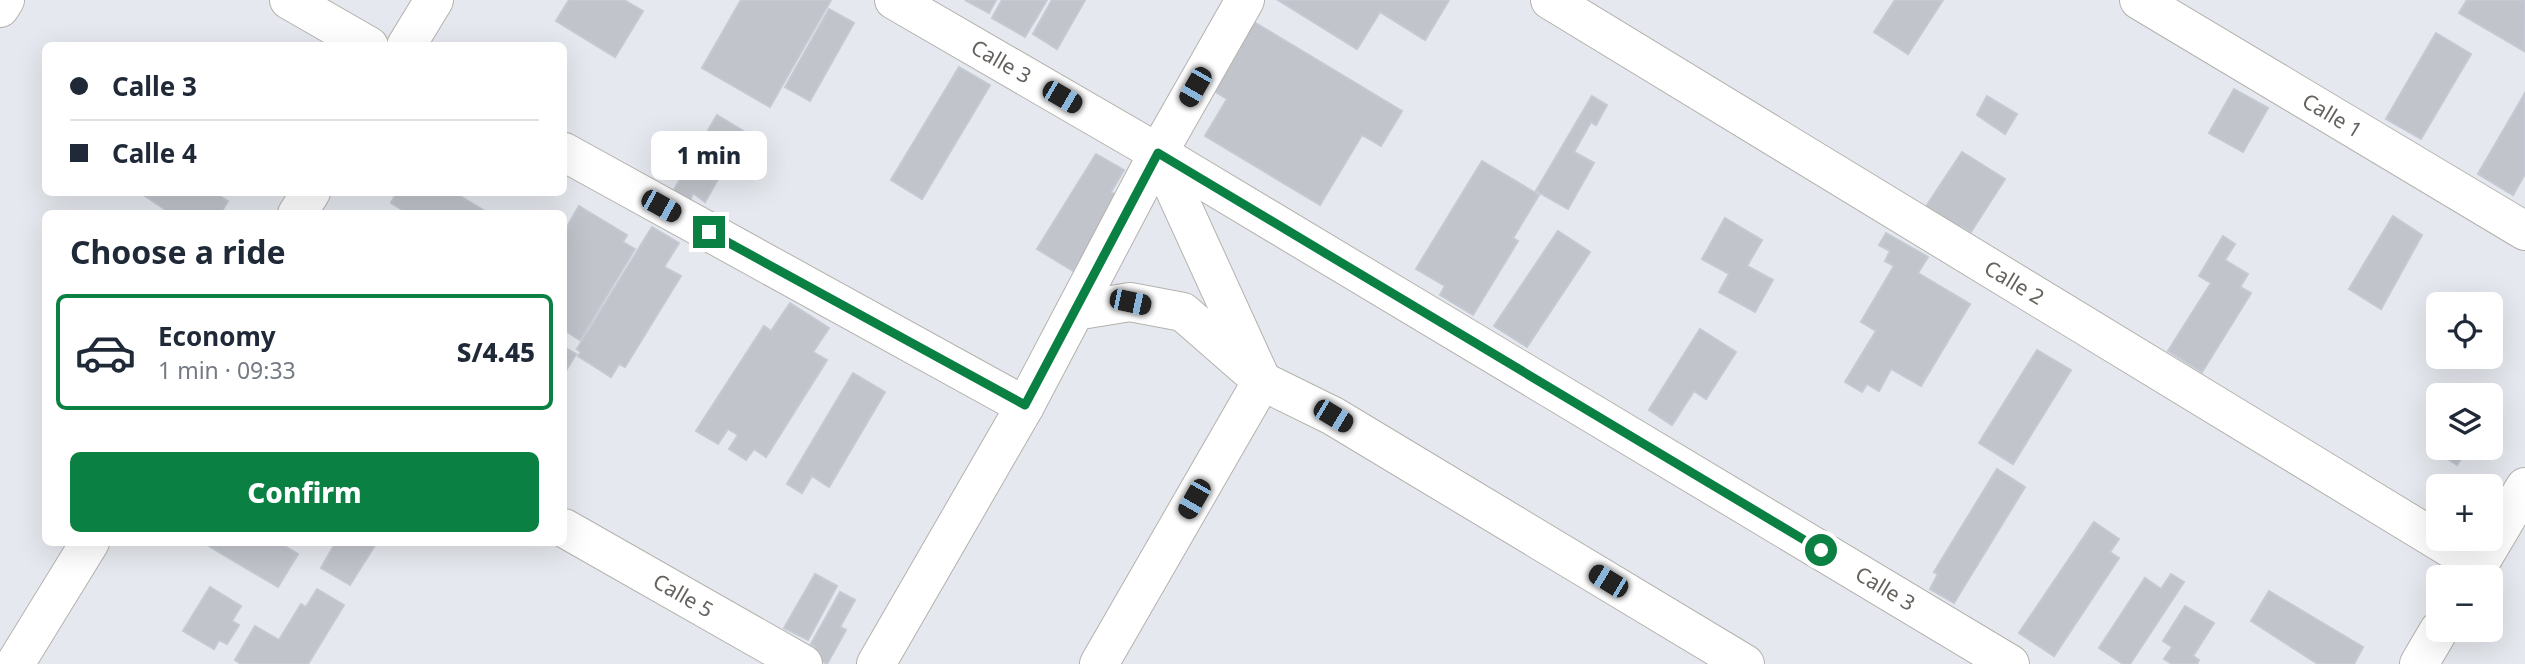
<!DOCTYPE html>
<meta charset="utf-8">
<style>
body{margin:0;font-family:"Noto Sans",sans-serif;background:#f6f6f7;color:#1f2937;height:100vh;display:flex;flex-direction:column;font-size:26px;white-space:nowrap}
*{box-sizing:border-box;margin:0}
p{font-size:23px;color:#747a83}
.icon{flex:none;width:38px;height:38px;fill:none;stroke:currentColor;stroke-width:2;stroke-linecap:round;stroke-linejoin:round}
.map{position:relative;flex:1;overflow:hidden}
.side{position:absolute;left:42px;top:210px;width:525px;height:336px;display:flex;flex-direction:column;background:#fff;border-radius:10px;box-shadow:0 7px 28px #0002}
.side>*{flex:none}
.hud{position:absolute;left:42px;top:42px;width:525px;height:154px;border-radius:10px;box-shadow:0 7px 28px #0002;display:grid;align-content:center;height:154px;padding:0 28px;background:#fff}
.tools{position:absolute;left:2426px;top:292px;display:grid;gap:14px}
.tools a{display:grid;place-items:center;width:77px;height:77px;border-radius:10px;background:#fff;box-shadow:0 7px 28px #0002;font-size:35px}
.end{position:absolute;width:32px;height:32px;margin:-16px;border:9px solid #0b8043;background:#fff;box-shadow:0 0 0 4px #fff}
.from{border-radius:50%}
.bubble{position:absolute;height:49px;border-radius:10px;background:#fff;box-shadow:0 7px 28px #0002;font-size:23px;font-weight:800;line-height:49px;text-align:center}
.car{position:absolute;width:21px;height:42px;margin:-21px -10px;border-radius:9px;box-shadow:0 0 5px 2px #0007;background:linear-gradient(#222 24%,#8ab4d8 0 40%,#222 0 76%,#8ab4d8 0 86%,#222 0)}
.hud b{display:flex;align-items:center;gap:24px;height:66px;font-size:26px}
.hud b+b{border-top:2px solid #e0e1e3}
.hud i{width:18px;height:18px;background:#1f2937}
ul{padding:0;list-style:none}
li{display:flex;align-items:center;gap:21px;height:116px;margin:0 14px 10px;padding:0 14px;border:4px solid transparent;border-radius:10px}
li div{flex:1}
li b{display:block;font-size:26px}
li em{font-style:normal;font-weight:800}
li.selected{border-color:#0b8043}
li>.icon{width:63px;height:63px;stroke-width:1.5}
h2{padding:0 28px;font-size:32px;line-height:84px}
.primary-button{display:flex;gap:14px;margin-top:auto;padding:14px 28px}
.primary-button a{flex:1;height:80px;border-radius:10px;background:#0b8043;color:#fff;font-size:28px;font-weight:800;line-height:80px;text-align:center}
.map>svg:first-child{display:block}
</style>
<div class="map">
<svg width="2525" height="664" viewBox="0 0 2525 664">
<rect width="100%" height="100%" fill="#e5e8ee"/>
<g fill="#c1c4ca" stroke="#c4c9d3" stroke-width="2">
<path d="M569 0H624L643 11 615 57 556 21Z"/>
<path d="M741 0H831L770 107 702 68Z"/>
<path d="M965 0H996L989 13Z"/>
<path d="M1002 0H1047L1025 37 992 18Z"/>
<path d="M1052 0H1085L1057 49 1033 34Z"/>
<path d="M1278 0H1449L1425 40 1380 12 1357 49Z"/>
<path d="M1895 0H1943L1908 54 1874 32Z"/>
<path d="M2467 0H2525L2524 51 2459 13Z"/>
<path d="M829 9 854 23 810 101 785 87Z"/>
<path d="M1249 19 1402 111 1381 146 1362 135 1320 205 1205 136 1227 99 1209 88Z"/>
<path d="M2436 33 2471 54 2421 139 2386 119Z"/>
<path d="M959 67 990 85 922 199 891 180Z"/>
<path d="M2234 89 2268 108 2243 152 2209 133Z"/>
<path d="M2525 93V174L2513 195 2478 174Z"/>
<path d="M1592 96 1607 105 1596 125 1591 122 1574 152 1594 163 1568 209 1536 191Z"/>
<path d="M1987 96 2017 114 2005 134 1977 115Z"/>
<path d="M717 115 745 132 705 202 693 193 688 205 671 195Z"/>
<path d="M1962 152 2005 179 1971 232 1961 226 1956 233 1923 211Z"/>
<path d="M1096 154 1124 170 1111 192 1119 197 1073 271 1037 249Z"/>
<path d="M1482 161 1539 195 1513 238 1518 241 1473 315 1440 295 1445 286 1416 269Z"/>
<path d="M139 192H213L228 201 220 214H172Z"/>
<path d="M397 192H453L490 214H409L391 203Z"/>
<path d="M579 206 627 235 623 242 635 249 580 340 564 330V232Z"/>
<path d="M2393 216 2422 235 2381 309 2349 289Z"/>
<path d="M1725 218 1762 240 1747 266 1773 280 1755 312 1719 292 1729 274 1702 259Z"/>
<path d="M652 227 679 243 664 267 681 276 625 367 619 364 611 377 578 356 581 352 577 349Z"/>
<path d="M1558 231 1590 252 1527 347 1494 326Z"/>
<path d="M1886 233 1928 257 1918 273 1970 304 1921 386 1891 369 1879 391 1867 384 1862 392 1845 382 1876 331 1861 322 1894 266 1885 261 1890 251 1879 245Z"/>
<path d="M2223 236 2235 244 2225 260 2248 274 2240 287 2251 293 2202 372 2168 351 2211 283 2199 276Z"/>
<path d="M790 303 829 328 813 352 827 360 766 457 754 449 746 460 729 449 738 435 728 429 718 444 696 431 764 326 771 331Z"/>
<path d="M1700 329 1736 352 1706 399 1694 391 1672 425 1649 410Z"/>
<path d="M564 347 576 354 564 374Z"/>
<path d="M2037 350 2071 370 2013 464 1979 443Z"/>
<path d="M853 373 885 392 829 487 812 476 802 493 787 484Z"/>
<path d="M2438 431V448H2468L2457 465 2428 447Z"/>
<path d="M1997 469 2025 487 1954 603 1930 589 1938 574 1934 572Z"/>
<path d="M2094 522 2119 539 2110 552 2119 558 2054 656 2019 633Z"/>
<path d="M202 542H278L298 554 278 587Z"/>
<path d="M336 542H377L350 585 321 568Z"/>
<path d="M815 574 837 586 808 640 784 628Z"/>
<path d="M2171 574 2184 582 2130 664H2123L2099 648 2145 578 2161 589Z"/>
<path d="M210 587 241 606 232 621 239 625 227 644 219 640 214 649 183 631Z"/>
<path d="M317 589 344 605 308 664H241L235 660 255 626 279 640 301 604 306 607Z"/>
<path d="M2269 591 2363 647 2354 664H2318L2251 621Z"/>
<path d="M840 592 855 600 840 627 846 630 827 664 822 661 821 664 810 659 816 647 811 644Z"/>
<path d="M2185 606 2214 623 2193 656 2199 660 2197 664H2172L2164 659 2172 647 2163 641Z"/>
</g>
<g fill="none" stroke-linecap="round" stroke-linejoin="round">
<defs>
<g id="street">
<path d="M289 0 369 46"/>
<path d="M894 0 1158 153 2010 664"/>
<path d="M1550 0 2478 565"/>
<path d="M2139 0 2525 231"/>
<path d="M0 8 5 0"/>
<path d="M406 46 434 0"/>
<path d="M564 152 1025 406"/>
<path d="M297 214 311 192"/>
<path d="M1075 311 1130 302 1183 312 1262 381 1333 416 1745 664"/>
<path d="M564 528 803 664"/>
<path d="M2471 578 2525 487"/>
<path d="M15 664 90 542"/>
<path d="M876 664 1025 406 1158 153 1245 0"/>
<path d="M1099 664 1262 381 1158 153"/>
<path d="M2419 664 2439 630"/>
</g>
</defs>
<use href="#street" stroke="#b4b2ae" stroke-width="40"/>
<use href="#street" stroke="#fff" stroke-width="38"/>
</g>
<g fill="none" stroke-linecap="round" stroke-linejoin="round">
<path stroke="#0b8043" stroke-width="9" d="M709 232 1025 405 1158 153 1821 550"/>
</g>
<g text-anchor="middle" stroke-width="7" stroke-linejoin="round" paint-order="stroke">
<g font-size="21" fill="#65615d" stroke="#fff">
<text transform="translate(1001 62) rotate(30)" y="7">Calle 3</text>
<text transform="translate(2332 116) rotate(31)" y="7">Calle 1</text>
<text transform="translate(2014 283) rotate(31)" y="7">Calle 2</text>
<text transform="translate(1885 589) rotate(31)" y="7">Calle 3</text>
<text transform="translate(683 596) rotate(30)" y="7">Calle 5</text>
</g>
</g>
</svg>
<div class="tools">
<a><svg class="icon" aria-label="locate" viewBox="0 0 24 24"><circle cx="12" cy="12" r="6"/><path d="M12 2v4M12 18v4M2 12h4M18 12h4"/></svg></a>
<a><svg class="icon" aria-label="layers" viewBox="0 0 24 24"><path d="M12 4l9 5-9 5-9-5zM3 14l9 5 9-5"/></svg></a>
<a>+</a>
<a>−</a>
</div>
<i class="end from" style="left:1821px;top:550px"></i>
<i class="end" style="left:709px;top:232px"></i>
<div class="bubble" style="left:651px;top:131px;width:116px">1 min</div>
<i class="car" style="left:1195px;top:87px;rotate:210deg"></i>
<i class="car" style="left:1062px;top:97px;rotate:120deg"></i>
<i class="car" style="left:661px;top:206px;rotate:119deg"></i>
<i class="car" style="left:1130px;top:302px;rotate:102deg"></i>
<i class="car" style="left:1333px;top:416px;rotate:121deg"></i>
<i class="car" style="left:1194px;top:499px;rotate:210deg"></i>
<i class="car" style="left:1608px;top:581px;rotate:301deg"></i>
<div class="hud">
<b><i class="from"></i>Calle 3</b>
<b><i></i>Calle 4</b>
</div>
<section class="side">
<h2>Choose a ride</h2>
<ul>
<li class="selected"><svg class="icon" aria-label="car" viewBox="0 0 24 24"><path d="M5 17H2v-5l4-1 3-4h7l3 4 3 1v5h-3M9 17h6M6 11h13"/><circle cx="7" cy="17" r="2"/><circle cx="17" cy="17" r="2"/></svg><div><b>Economy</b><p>1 min · 09:33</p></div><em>S/4.45</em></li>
</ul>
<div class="primary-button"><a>Confirm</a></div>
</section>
</div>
